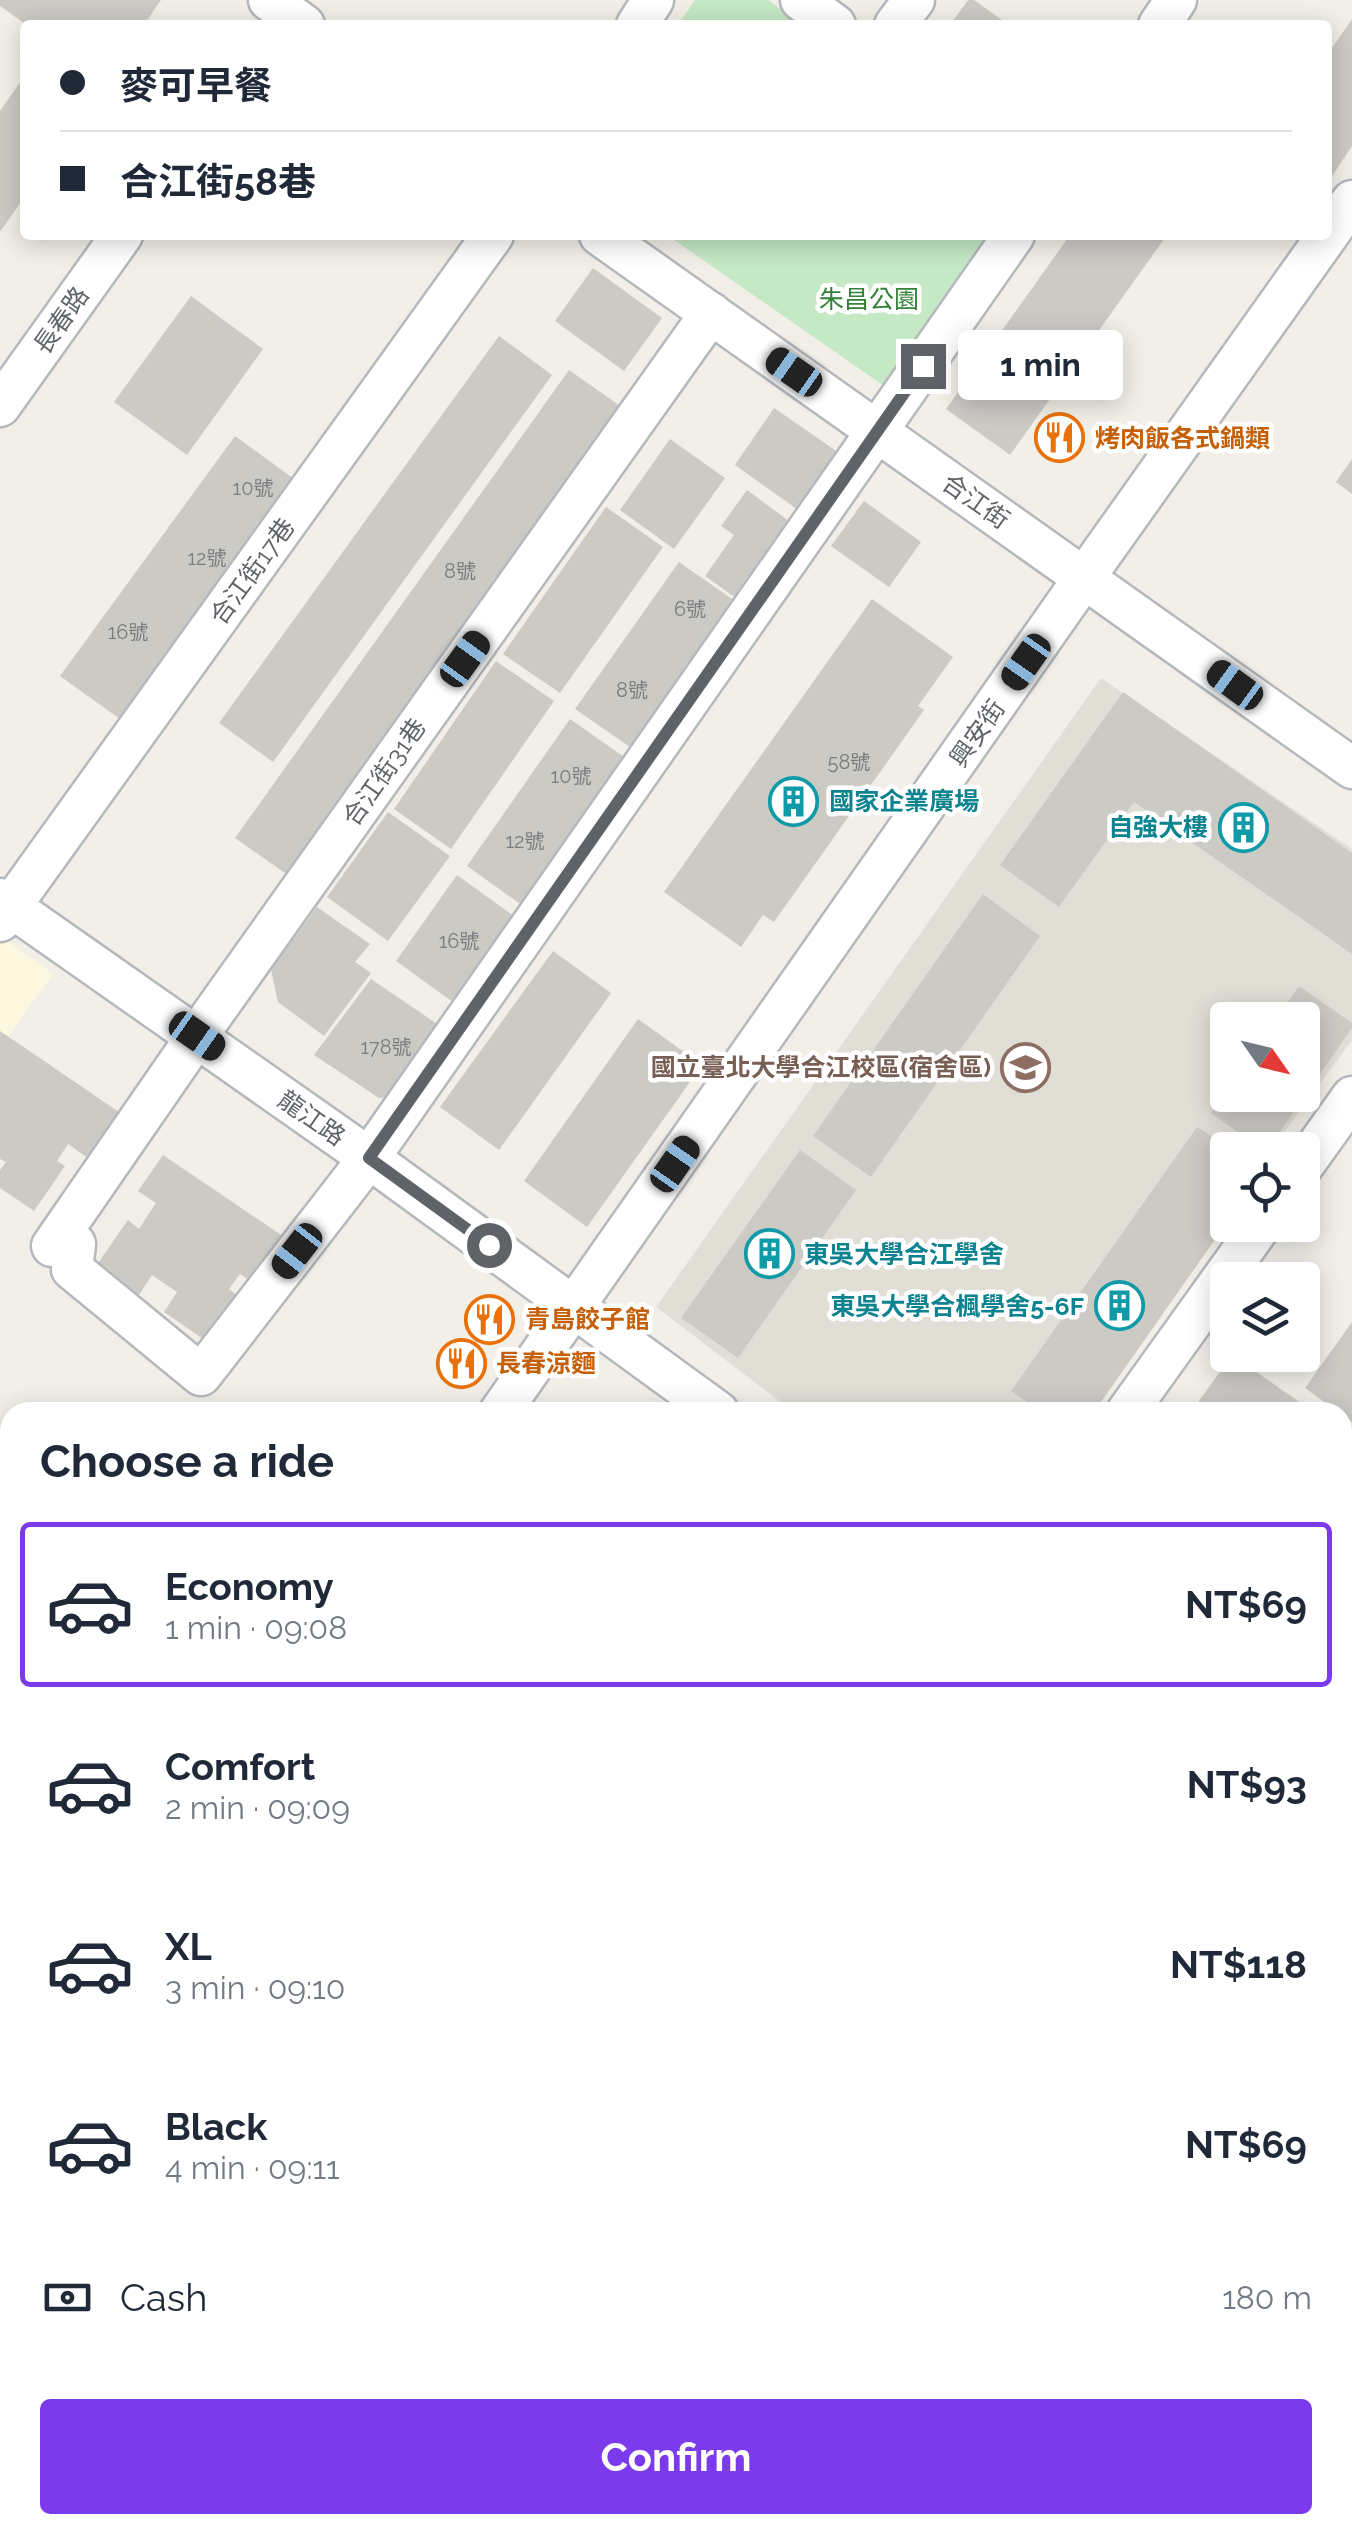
<!DOCTYPE html>
<meta charset="utf-8">
<style>
body{margin:0;font-family:Raleway,"Noto Sans TC",sans-serif;background:#f2f2f3;color:#1f2937;height:100vh;display:flex;flex-direction:column;font-size:38px;white-space:nowrap}
*{box-sizing:border-box;margin:0}
p{font-size:32px;color:#747a83}
.icon{flex:none;width:55px;height:55px;fill:none;stroke:currentColor;stroke-width:2;stroke-linecap:round;stroke-linejoin:round}
.map{position:relative;flex:1;overflow:hidden}
.panel{position:absolute;left:0px;top:1402px;width:1352px;height:1132px;display:flex;flex-direction:column;background:#fff;border-radius:30px 30px 0 0;box-shadow:0 5px 25px #0003}
.panel>*{flex:none}
.hud{position:absolute;left:20px;top:20px;width:1312px;height:220px;border-radius:10px;box-shadow:0 5px 25px #0003;display:grid;align-content:center;height:220px;padding:0 40px;background:#fff}
.needle{width:65px;rotate:124deg}
.tools{position:absolute;left:1210px;top:1002px;display:grid;gap:20px}
.tools a{display:grid;place-items:center;width:110px;height:110px;border-radius:10px;background:#fff;box-shadow:0 5px 25px #0003;font-size:50px}
.end{position:absolute;width:45px;height:45px;margin:-22px;border:12px solid #5f6368;background:#fff;box-shadow:0 0 0 5px #fff}
.from{border-radius:50%}
.bubble{position:absolute;height:70px;border-radius:10px;background:#fff;box-shadow:0 5px 25px #0003;font-size:32px;font-weight:700;line-height:70px;text-align:center}
.car{position:absolute;width:30px;height:60px;margin:-30px -15px;border-radius:12px;box-shadow:0 0 8px 2px #0007;background:linear-gradient(#222 24%,#8ab4d8 0 40%,#222 0 76%,#8ab4d8 0 86%,#222 0)}
.hud b{display:flex;align-items:center;gap:35px;height:95px;font-size:38px}
.hud b+b{border-top:2px solid #e0e1e3}
.hud i{width:25px;height:25px;background:#1f2937}
ul{padding:0;list-style:none}
li{display:flex;align-items:center;gap:30px;height:165px;margin:0 20px 15px;padding:0 20px;border:5px solid transparent;border-radius:10px}
li div{flex:1}
li b{display:block;font-size:38px}
li em{font-style:normal;font-weight:700}
li.on{border-color:#7c3aed}
li>.icon{width:90px;height:90px;stroke-width:1.5}
h2{padding:0 40px;font-size:45px;line-height:120px}
.pay{display:flex;align-items:center;gap:25px;height:110px;padding:0 40px;font-size:38px}
.pay p{margin-inline-start:auto}
.action{display:flex;gap:20px;margin-top:auto;padding:20px 40px}
.action a{flex:1;height:115px;border-radius:10px;background:#7c3aed;color:#fff;font-size:40px;font-weight:700;line-height:115px;text-align:center}
.map>svg:first-child{display:block}
</style>
<div class="map">
<svg width="1352" height="2533" viewBox="0 0 1352 2533">
<rect width="100%" height="100%" fill="#f1efe8"/>
<path fill="#fef7e0" d="M0 935 53 974 0 1048Z"/>
<g fill="#e1ded6" fill-rule="evenodd">
<path d="M1101 678 1352 849V1040L1271 1150H1228L1227 1209 1078 1412H794L656 1307ZM1228 1020H1302V1095H1228Z"/>
<path d="M1343 2429 1352 2440V2533H1262L1268 2525H1342Z"/>
</g>
<g fill="#c5e8c5">
<path d="M695 0H768L802 25H678Z"/>
<path d="M667 235H994L887 388Z"/>
<path d="M0 1637 10 1644V1971L0 1985Z"/>
</g>
<g fill="#cccac5">
<path d="M0 0H161L144 25H27L0 6Z"/>
<path d="M968 0H974L1009 25H950Z"/>
<path d="M1352 19V146L1328 182V54Z"/>
<path d="M25 75V196L0 232V111Z"/>
<path d="M1070 235H1167L1010 455 946 409Z"/>
<path d="M593 268 662 318 624 371 555 321Z"/>
<path d="M191 296 263 349 187 455 114 402Z"/>
<path d="M499 336 552 375 273 762 219 723Z"/>
<path d="M569 370 623 408 289 876 235 838Z"/>
<path d="M774 408 848 459 808 517 735 465Z"/>
<path d="M235 436 301 484 127 724 60 676Z"/>
<path d="M670 439 725 478 674 549 620 510Z"/>
<path d="M1352 459V494L1336 482Z"/>
<path d="M747 490 797 527 743 603 705 576 734 535 721 526Z"/>
<path d="M864 501 921 542 889 587 831 546Z"/>
<path d="M606 507 663 547 560 693 503 654Z"/>
<path d="M679 562 735 601 633 749 575 709Z"/>
<path d="M872 599 953 657 918 706 924 710 774 922 763 915 741 947 664 892Z"/>
<path d="M496 661 554 701 451 849 394 809Z"/>
<path d="M1123 692 1352 853V954L1134 802 1059 907 1000 865Z"/>
<path d="M570 719 627 759 523 906 467 866Z"/>
<path d="M388 812 450 856 388 941 327 897Z"/>
<path d="M457 875 518 919 457 1005 396 961Z"/>
<path d="M983 894 1040 936 871 1177 813 1136Z"/>
<path d="M317 907 370 944 355 962 371 973 324 1036 278 1002 271 970Z"/>
<path d="M553 951 611 993 499 1150 440 1107Z"/>
<path d="M371 979 452 1034 409 1095 379 1098 314 1055Z"/>
<path d="M1299 986 1352 1023V1028L1267 1150H1263L1211 1113 1228 1089V1095H1302V1020H1275Z"/>
<path d="M638 1019 702 1065 587 1227 524 1181Z"/>
<path d="M0 1031 119 1112 88 1158 68 1144 57 1161 65 1166 34 1211 0 1188V1170L6 1162 0 1159Z"/>
<path d="M1197 1127 1233 1150H1228V1221L1094 1412H1028L1033 1406 1011 1391Z"/>
<path d="M800 1150 856 1190 738 1358 681 1318Z"/>
<path d="M163 1155 290 1241 259 1287 240 1274 229 1289 237 1295 206 1341 164 1312 177 1292 152 1275 139 1295 96 1266 128 1220 139 1229 156 1203 138 1191Z"/>
<path d="M1352 1322V1422L1305 1388Z"/>
<path d="M1232 1355 1301 1403 1295 1412H1191Z"/>
<path d="M1342 1438 1352 1445V1474L1342 1488Z"/>
<path d="M10 1481V1563L0 1556V1496Z"/>
<path d="M0 2350 10 2357V2484L0 2477Z"/>
<path d="M1342 2520 1352 2527V2533H1307L1313 2525H1342Z"/>
<path d="M19 2525H179L183 2528 185 2525H286L298 2533H13Z"/>
<path d="M355 2525H404L401 2530 405 2533H350Z"/>
</g>
<g fill="none" stroke-linecap="round" stroke-linejoin="round">
<defs>
<g id="minor">
<path d="M269 0 304 25"/>
<path d="M801 0 835 25"/>
<path d="M637 25 653 0"/>
<path d="M895 25 914 0"/>
<path d="M1159 25 1176 0"/>
<path d="M600 235 1352 768"/>
<path d="M0 406 122 235"/>
<path d="M0 899 369 1158 718 1412"/>
<path d="M0 921 493 235"/>
<path d="M1302 1167 1352 1097"/>
<path d="M75 1244 72 1269 201 1375 369 1158 1014 235"/>
<path d="M52 1246 197 1036 711 313"/>
<path d="M500 1412 1084 578 1352 201"/>
<path d="M1127 1412 1261 1225"/>
<path d="M1342 1527 1352 1514"/>
<path d="M0 1596 10 1604"/>
<path d="M1342 1859 1352 1866"/>
<path d="M0 2109 10 2095"/>
<path d="M1342 2153 1352 2139"/>
<path d="M1342 2329 1352 2315"/>
<path d="M591 2525 602 2533"/>
<path d="M630 2533 636 2525"/>
<path d="M1073 2533 1079 2525"/>
<path d="M1200 2533 1206 2525"/>
</g>
</defs>
<use href="#minor" stroke="#b5b8bc" stroke-width="45"/>
<use href="#minor" stroke="#fff" stroke-width="40"/>
</g>
<g fill="none" stroke-linecap="round" stroke-linejoin="round">
<path stroke="#5f6368" stroke-width="12" d="M489 1245 369 1158 923 366"/>
</g>
<defs>
<symbol id="restaurant-ring" viewBox="-11 -11 22 22"><circle r="9.5" fill="#fff" stroke="#e8710a" stroke-width="1.5"/><path d="M-5-6h1v4h1v-4h1v4h1v-4h1v5L-1.5 .5V6h-2V.5L-5-1ZM5-6V6H3V1.5H1.5Q1.5-4 5-6Z" fill="#e8710a"/></symbol>
<symbol id="building-ring" viewBox="-11 -11 22 22"><circle r="9.5" fill="#fff" stroke="#0f9aa8" stroke-width="1.5"/><path d="M-4-6H4V6H1V3H-1V6H-4ZM-2.5-4.3h1.7v1.8h-1.7ZM.8-4.3h1.7v1.8H.8ZM-2.5-1h1.7V.8h-1.7ZM.8-1h1.7V.8H.8Z" fill="#0f9aa8"/></symbol>
<symbol id="university-ring" viewBox="-11 -11 22 22"><circle r="9.5" fill="#fff" stroke="#8d6e63" stroke-width="1.5"/><path d="M0-5L7-2L0 1L-7-2ZM-4 1L0 2.5L4 1V4Q0 6-4 4Z" fill="#8d6e63"/></symbol>
</defs>
<g fill-rule="evenodd">
<use href="#restaurant-ring" x="1032" y="410" width="55" height="55"/>
<use href="#building-ring" x="766" y="774" width="55" height="55"/>
<use href="#building-ring" x="1216" y="800" width="55" height="55"/>
<use href="#university-ring" x="998" y="1040" width="55" height="55"/>
<use href="#building-ring" x="742" y="1226" width="55" height="55"/>
<use href="#building-ring" x="1092" y="1278" width="55" height="55"/>
<use href="#restaurant-ring" x="462" y="1292" width="55" height="55"/>
<use href="#restaurant-ring" x="434" y="1336" width="55" height="55"/>
</g>
<g text-anchor="middle" stroke-width="9" stroke-linejoin="round" paint-order="stroke">
<g font-size="20" fill="#7a7d7f">
<text x="253" y="495">10號</text>
<text x="207" y="565">12號</text>
<text x="460" y="578">8號</text>
<text x="690" y="616">6號</text>
<text x="128" y="639">16號</text>
<text x="632" y="697">8號</text>
<text x="849" y="769">58號</text>
<text x="571" y="783">10號</text>
<text x="525" y="848">12號</text>
<text x="459" y="948">16號</text>
<text x="386" y="1054">178號</text>
</g>
<g font-size="25" fill="#348238" stroke="#fff">
<text x="869" y="308">朱昌公園</text>
</g>
<g font-size="25" fill="#5f6368" stroke="#fff">
<text transform="translate(61 320) rotate(-55)" y="9">長春路</text>
<text transform="translate(976 501) rotate(35)" y="9">合江街</text>
<text transform="translate(252 571) rotate(-54)" y="9">合江街17巷</text>
<text transform="translate(977 733) rotate(-55)" y="9">興安街</text>
<text transform="translate(384 772) rotate(-55)" y="9">合江街31巷</text>
<text transform="translate(312 1118) rotate(35)" y="9">龍江路</text>
</g>
<g font-size="25" font-weight="bold" fill="#c56008" stroke="#fff" text-anchor="start">
<text x="1095" y="447">烤肉飯各式鍋類</text>
<text x="525" y="1328">青島餃子館</text>
<text x="496" y="1372">長春涼麵</text>
</g>
<g font-size="25" font-weight="bold" fill="#0d838f" stroke="#fff" text-anchor="start">
<text x="829" y="810">國家企業廣場</text>
<text x="1208" y="836" text-anchor="end">自強大樓</text>
<text x="804" y="1263">東吳大學合江學舍</text>
<text x="1084" y="1315" text-anchor="end">東吳大學合楓學舍5-6F</text>
</g>
<g font-size="25" font-weight="bold" fill="#785e54" stroke="#fff" text-anchor="end">
<text x="991" y="1076">國立臺北大學合江校區(宿舍區)</text>
</g>
</g>
</svg>
<div class="tools">
<a><svg class="needle" viewBox="-14 -14 28 28"><path d="M0-13l5 13h-10z" fill="#e53935"/><path d="M0 13l5-13h-10z" fill="#747a83"/></svg></a>
<a><svg class="icon" aria-label="locate" viewBox="0 0 24 24"><circle cx="12" cy="12" r="6"/><path d="M12 2v4M12 18v4M2 12h4M18 12h4"/></svg></a>
<a><svg class="icon" aria-label="layers" viewBox="0 0 24 24"><path d="M12 4l9 5-9 5-9-5zM3 14l9 5 9-5"/></svg></a>
</div>
<i class="end from" style="left:489px;top:1245px"></i>
<i class="end" style="left:923px;top:366px"></i>
<div class="bubble" style="left:958px;top:330px;width:165px">1 min</div>
<i class="car" style="left:794px;top:372px;rotate:305deg"></i>
<i class="car" style="left:465px;top:659px;rotate:36deg"></i>
<i class="car" style="left:1026px;top:662px;rotate:215deg"></i>
<i class="car" style="left:1235px;top:685px;rotate:306deg"></i>
<i class="car" style="left:197px;top:1036px;rotate:125deg"></i>
<i class="car" style="left:675px;top:1164px;rotate:35deg"></i>
<i class="car" style="left:297px;top:1251px;rotate:218deg"></i>
<div class="hud">
<b><i class="from"></i>麥可早餐</b>
<b><i></i>合江街58巷</b>
</div>
<section class="panel">
<h2>Choose a ride</h2>
<ul>
<li class="on"><svg class="icon" aria-label="car" viewBox="0 0 24 24"><path d="M5 17H2v-5l4-1 3-4h7l3 4 3 1v5h-3M9 17h6M6 11h13"/><circle cx="7" cy="17" r="2"/><circle cx="17" cy="17" r="2"/></svg><div><b>Economy</b><p>1 min · 09:08</p></div><em>NT$69</em></li>
<li><svg class="icon" aria-label="car" viewBox="0 0 24 24"><path d="M5 17H2v-5l4-1 3-4h7l3 4 3 1v5h-3M9 17h6M6 11h13"/><circle cx="7" cy="17" r="2"/><circle cx="17" cy="17" r="2"/></svg><div><b>Comfort</b><p>2 min · 09:09</p></div><em>NT$93</em></li>
<li><svg class="icon" aria-label="car" viewBox="0 0 24 24"><path d="M5 17H2v-5l4-1 3-4h7l3 4 3 1v5h-3M9 17h6M6 11h13"/><circle cx="7" cy="17" r="2"/><circle cx="17" cy="17" r="2"/></svg><div><b>XL</b><p>3 min · 09:10</p></div><em>NT$118</em></li>
<li><svg class="icon" aria-label="car" viewBox="0 0 24 24"><path d="M5 17H2v-5l4-1 3-4h7l3 4 3 1v5h-3M9 17h6M6 11h13"/><circle cx="7" cy="17" r="2"/><circle cx="17" cy="17" r="2"/></svg><div><b>Black</b><p>4 min · 09:11</p></div><em>NT$69</em></li>
</ul>
<div class="pay"><svg class="icon" aria-label="cash" viewBox="0 0 24 24"><path d="M3 7h18v10H3z"/><circle cx="12" cy="12" r="2"/></svg>Cash<p>180 m</p></div>
<div class="action"><a>Confirm</a></div>
</section>
</div>
